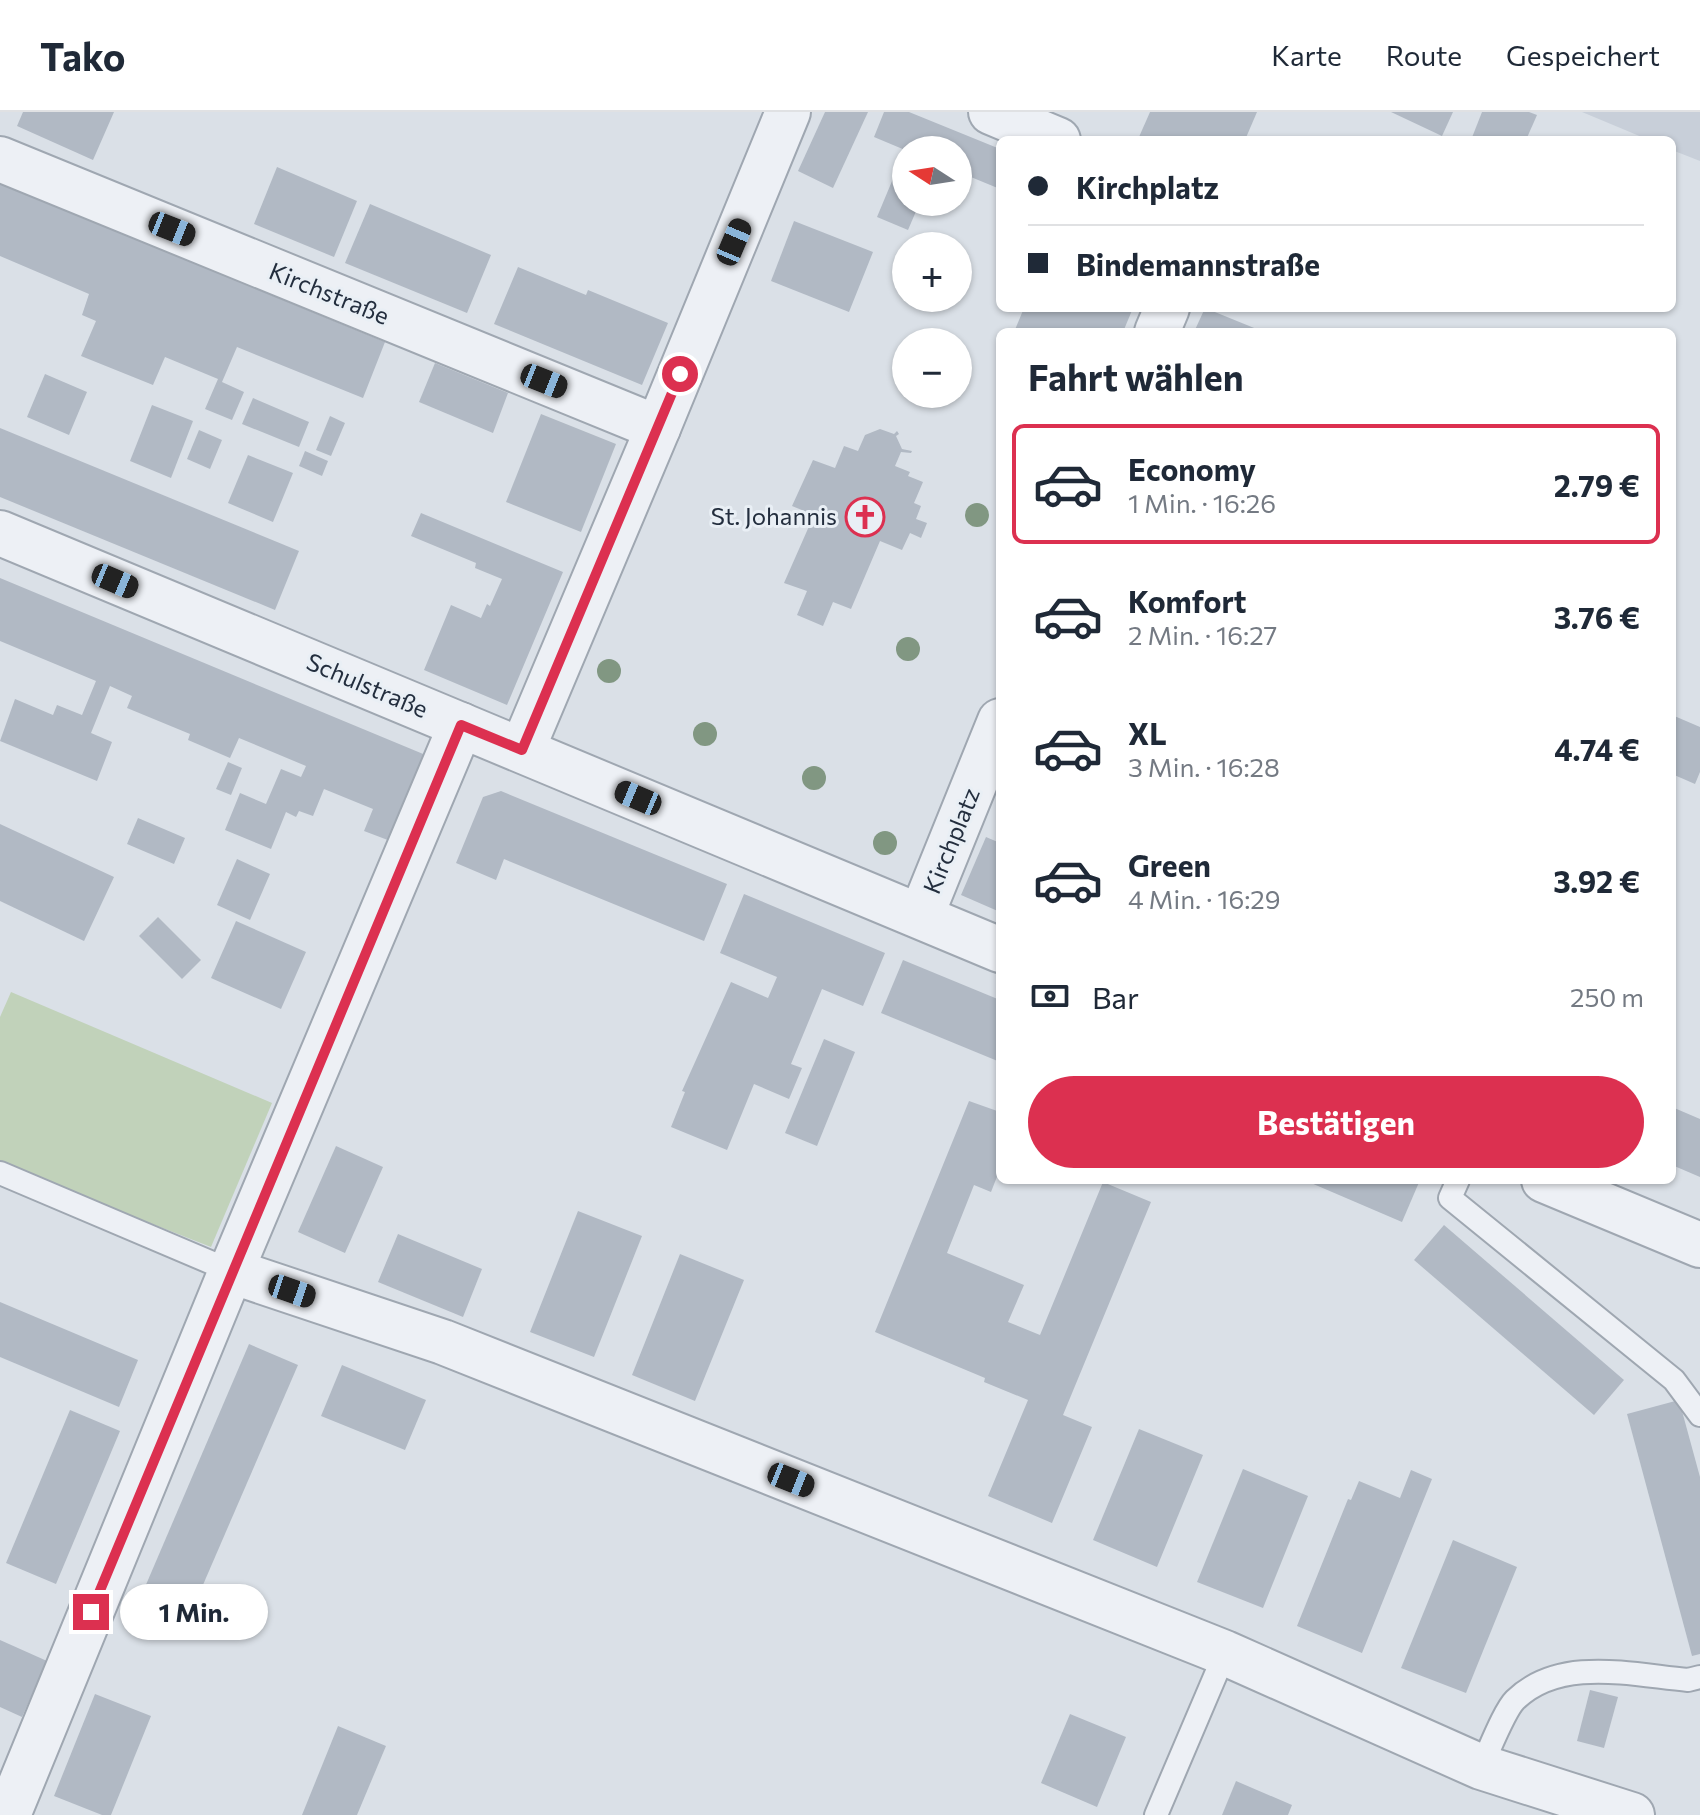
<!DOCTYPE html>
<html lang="de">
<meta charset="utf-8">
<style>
body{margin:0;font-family:Commissioner,sans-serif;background:#f6f6f7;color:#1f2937;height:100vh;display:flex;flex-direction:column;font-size:30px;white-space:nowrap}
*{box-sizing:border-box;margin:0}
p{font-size:26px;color:#747a83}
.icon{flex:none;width:44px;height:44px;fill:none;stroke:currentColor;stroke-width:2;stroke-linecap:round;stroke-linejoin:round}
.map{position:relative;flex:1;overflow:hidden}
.sheet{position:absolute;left:996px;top:216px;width:680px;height:856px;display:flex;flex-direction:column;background:#fff;border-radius:12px;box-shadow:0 2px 6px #0004}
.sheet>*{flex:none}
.guide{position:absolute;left:996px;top:24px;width:680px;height:176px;border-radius:12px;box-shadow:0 2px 6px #0004;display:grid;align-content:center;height:176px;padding:0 32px;background:#fff}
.needle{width:52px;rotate:282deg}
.tools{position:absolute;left:892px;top:24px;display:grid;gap:16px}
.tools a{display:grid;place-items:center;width:80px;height:80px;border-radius:50%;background:#fff;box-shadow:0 2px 6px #0004;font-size:40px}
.end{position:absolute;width:36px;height:36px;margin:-18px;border:10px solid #dc3050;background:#fff;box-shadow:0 0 0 4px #fff}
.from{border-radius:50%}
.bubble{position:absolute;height:56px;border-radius:28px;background:#fff;box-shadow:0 2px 6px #0004;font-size:26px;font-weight:700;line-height:56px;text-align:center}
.car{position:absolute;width:24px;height:48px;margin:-24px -12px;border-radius:10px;box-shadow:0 0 6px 2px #0007;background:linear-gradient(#222 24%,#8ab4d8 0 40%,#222 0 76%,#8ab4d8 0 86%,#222 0)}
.guide b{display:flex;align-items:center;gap:28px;height:76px;font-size:30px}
.guide b+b{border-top:2px solid #e0e1e3}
.guide i{width:20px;height:20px;background:#1f2937}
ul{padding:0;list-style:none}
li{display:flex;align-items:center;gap:24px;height:120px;margin:0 16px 12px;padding:0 16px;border:4px solid transparent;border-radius:12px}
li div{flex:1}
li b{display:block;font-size:30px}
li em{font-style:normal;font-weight:700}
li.selected{border-color:#dc3050}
li>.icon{width:72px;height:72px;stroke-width:1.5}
h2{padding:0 32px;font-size:36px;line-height:96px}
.pay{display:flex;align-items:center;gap:20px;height:88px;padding:0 32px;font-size:30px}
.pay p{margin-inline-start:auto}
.primary-button{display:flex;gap:16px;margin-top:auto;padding:16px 32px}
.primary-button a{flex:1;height:92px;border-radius:48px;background:#dc3050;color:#fff;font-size:32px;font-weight:700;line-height:92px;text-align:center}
header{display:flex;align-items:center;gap:48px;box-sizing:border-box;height:112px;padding:0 40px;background:#fff;border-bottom:2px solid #e0e1e3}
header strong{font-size:38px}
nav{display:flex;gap:44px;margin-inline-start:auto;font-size:28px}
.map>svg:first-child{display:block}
</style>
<header>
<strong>Tako</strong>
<nav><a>Karte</a><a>Route</a><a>Gespeichert</a></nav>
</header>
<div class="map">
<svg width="1700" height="1703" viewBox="0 0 1700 1703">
<rect width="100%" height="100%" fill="#dae0e7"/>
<path fill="#c8cfd9" d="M1582 0H1700V49L1672 38V28H1649Z"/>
<path fill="#c1d2ba" d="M11 880 272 991 211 1135 0 1052V905Z"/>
<g fill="#b1b9c4">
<path d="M23 0H114L93 48 17 14Z"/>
<path d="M825 0H868L833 76 798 59Z"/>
<path d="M884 0H909L1000 37V77L966 63 958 82V38H906V90H920L908 118 877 105 905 38 874 25Z"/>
<path d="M1150 0H1257L1245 28H1146L1139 25Z"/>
<path d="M1391 0H1453L1442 24Z"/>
<path d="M1482 0H1529L1537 3 1526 28H1471Z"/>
<path d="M277 55 357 89 334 145 254 112Z"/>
<path d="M0 71 385 230 363 286 237 235 222 270 244 280 232 308 205 297 218 267 165 245 153 273 81 244 96 209 82 203 89 182 0 144Z"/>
<path d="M370 92 491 143 467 201 345 151Z"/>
<path d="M794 109 873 140 849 200 771 169Z"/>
<path d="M518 155 586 183 588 178 668 211 642 273 494 212Z"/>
<path d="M1024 196H1133L1123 220H1014Z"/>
<path d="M1205 196 1264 220H1194Z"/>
<path d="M435 251 508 281 493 321 419 290Z"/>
<path d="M45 262 87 280 69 323 27 305Z"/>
<path d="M253 286 309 310 299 335 242 312Z"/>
<path d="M152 293 193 309 171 366 130 349Z"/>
<path d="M541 302 616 332 581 420 506 390Z"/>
<path d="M330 304 345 311 331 344 316 338Z"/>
<path d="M0 316 299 439 275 498 0 385Z"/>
<path d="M880 317 894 322 897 319 899 322 896 324 902 337 912 339 911 341 901 340 895 354 910 360 908 364 923 370 914 391 921 394 916 407 927 411 921 426 910 421 902 438 880 429 851 497 833 490 823 514 797 503 807 479 784 471 814 403 792 394 813 348 835 356 844 334 858 339 865 323Z"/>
<path d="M199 318 222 328 210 357 187 347Z"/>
<path d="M305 339 328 349 322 364 299 354Z"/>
<path d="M248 343 293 361 273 410 228 391Z"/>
<path d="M421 401 563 460 507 593 424 558 451 493 481 506 487 492 490 494 502 467 475 456 476 451 411 424Z"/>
<path d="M0 466 428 644 393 730 364 719 373 697 324 677 313 704 299 699 296 705 286 700 271 737 225 718 240 681 266 692 281 657 301 665 306 654 239 626 230 646 188 628 190 622 127 596 132 584 110 574 91 621 112 630 97 669 0 629 15 587 53 603 57 593 82 603 96 569 0 529Z"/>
<path d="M1672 603 1700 615V660L1695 672 1672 662Z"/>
<path d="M228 650 242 656 231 683 216 677Z"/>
<path d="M501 679 727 772 704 829 504 747 496 768 456 751 483 685Z"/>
<path d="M138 706 185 726 174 752 127 732Z"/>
<path d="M0 712 114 765 84 829 0 789Z"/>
<path d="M986 725 1000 731V800L961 783Z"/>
<path d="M237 747 270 762 250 808 217 793Z"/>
<path d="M744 782 885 841 863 894 822 877 791 952 802 956 789 987 754 972 727 1038 671 1015 685 980 682 979 731 870 768 886 777 865 720 841Z"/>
<path d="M158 805 201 848 182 867 139 824Z"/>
<path d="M236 809 306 840 281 897 211 866Z"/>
<path d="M903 848 1000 888V950L881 901Z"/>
<path d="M824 927 855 940 817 1034 785 1021Z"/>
<path d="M969 989 1000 1000V1057L991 1080 974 1073 947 1141 1024 1173 1008 1210 1040 1223 1103 1070 1151 1090 1063 1303 1092 1315 1052 1411 988 1384 1028 1288 984 1270 985 1266 875 1220Z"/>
<path d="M1672 995 1700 1007V1065L1672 1053Z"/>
<path d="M336 1034 383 1055 345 1141 298 1120Z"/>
<path d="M1304 1068H1420L1402 1110Z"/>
<path d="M578 1099 642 1124 594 1245 530 1220Z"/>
<path d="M1444 1113 1624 1268 1594 1303 1414 1148Z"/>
<path d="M398 1122 482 1157 463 1205 378 1170Z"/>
<path d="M680 1142 744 1168 695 1289 632 1263Z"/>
<path d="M0 1190 138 1248 119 1295 0 1245Z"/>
<path d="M249 1232 298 1253 193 1496 145 1475Z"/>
<path d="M342 1253 426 1288 405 1338 321 1304Z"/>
<path d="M1679 1288 1700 1365V1542L1692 1544 1627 1302Z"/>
<path d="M70 1298 120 1319 56 1472 6 1451Z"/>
<path d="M1139 1317 1203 1343 1157 1455 1093 1428Z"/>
<path d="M1243 1357 1308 1384 1263 1496 1197 1470Z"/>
<path d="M1411 1358 1432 1367 1362 1541 1297 1514 1348 1387 1351 1388 1359 1369 1400 1386Z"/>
<path d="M1453 1428 1517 1455 1466 1581 1401 1556Z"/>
<path d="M0 1528 47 1549 22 1605 0 1595Z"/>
<path d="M1590 1578 1618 1585 1604 1636 1577 1629Z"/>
<path d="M95 1582 151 1604 111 1703H102L54 1684Z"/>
<path d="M1070 1602 1126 1625 1097 1695 1041 1671Z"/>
<path d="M338 1614 386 1634 357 1703H302Z"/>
<path d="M1236 1669 1292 1693 1288 1703H1222Z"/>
</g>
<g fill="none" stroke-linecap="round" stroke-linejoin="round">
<defs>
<g id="service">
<path d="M0 1061 231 1159"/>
<path d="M1458 1068 1450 1086 1674 1268 1700 1303"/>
<path d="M1481 1655C1489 1639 1504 1599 1515 1588 1560 1544 1632 1563 1688 1568L1700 1565"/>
<path d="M1156 1703 1225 1541"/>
</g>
<g id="minor">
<path d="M991 0 1058 28"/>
<path d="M0 47 658 316"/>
<path d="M1157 220 1167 196"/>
<path d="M0 421 1000 838"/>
<path d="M522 638 658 316 788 0"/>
<path d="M921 804 1000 609"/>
<path d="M1544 1068 1700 1133"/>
<path d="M231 1159 443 1230 1225 1541 1481 1655 1632 1703"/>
<path d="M8 1703 231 1159 461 613"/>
</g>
</defs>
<use href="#service" stroke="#9fa7b1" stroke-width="26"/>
<use href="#minor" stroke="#9fa7b1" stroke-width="48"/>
<use href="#service" stroke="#edf0f5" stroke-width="22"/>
<use href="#minor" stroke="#edf0f5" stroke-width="44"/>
</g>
<g fill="#819782">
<circle cx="977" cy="403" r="12"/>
<circle cx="908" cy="537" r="12"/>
<circle cx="609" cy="559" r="12"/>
<circle cx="705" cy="622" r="12"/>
<circle cx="814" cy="666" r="12"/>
<circle cx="885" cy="731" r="12"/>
</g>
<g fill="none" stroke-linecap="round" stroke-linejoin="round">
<path stroke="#dc3050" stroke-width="10" d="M91 1500 461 613 522 638 680 262"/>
</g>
<defs>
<symbol id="church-ring" viewBox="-11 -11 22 22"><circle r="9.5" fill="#e9eff5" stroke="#dc3050" stroke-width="1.5"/><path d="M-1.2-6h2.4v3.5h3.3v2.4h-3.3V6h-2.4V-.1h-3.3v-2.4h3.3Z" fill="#dc3050"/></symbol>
</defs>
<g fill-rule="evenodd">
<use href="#church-ring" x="843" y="383" width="44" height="44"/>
</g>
<g text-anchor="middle" stroke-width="6" stroke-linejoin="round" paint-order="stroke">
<g font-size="24" fill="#232e3e" stroke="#e9eff5">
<text transform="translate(329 182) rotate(22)" y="8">Kirchstraße</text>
<text transform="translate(367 574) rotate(23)" y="8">Schulstraße</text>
<text transform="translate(952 729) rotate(-68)" y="8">Kirchplatz</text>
</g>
<g font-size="24" fill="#232e3e" stroke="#e9eff5" text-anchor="end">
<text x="837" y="413">St. Johannis</text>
</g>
</g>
</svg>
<div class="tools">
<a><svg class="needle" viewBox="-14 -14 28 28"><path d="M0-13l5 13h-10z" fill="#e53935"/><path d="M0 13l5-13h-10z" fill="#747a83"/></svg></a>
<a>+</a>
<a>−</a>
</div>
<i class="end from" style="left:680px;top:262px"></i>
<i class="end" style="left:91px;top:1500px"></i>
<div class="bubble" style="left:120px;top:1472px;width:148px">1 Min.</div>
<i class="car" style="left:172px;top:117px;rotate:112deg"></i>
<i class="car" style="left:734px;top:130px;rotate:23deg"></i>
<i class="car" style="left:544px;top:269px;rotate:112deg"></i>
<i class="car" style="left:115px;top:469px;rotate:113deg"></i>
<i class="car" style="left:638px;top:686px;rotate:293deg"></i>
<i class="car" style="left:292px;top:1179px;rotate:109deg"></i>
<i class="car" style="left:791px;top:1368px;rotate:112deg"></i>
<div class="guide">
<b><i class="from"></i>Kirchplatz</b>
<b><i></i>Bindemannstraße</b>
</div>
<section class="sheet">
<h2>Fahrt wählen</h2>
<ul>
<li class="selected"><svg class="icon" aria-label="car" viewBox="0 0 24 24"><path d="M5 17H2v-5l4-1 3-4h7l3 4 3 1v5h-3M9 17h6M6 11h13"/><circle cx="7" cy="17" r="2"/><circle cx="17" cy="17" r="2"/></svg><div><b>Economy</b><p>1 Min. · 16:26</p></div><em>2.79 €</em></li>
<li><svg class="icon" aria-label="car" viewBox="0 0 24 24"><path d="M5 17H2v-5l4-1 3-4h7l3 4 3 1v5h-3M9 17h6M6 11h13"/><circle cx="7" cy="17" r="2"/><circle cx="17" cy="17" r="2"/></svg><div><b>Komfort</b><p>2 Min. · 16:27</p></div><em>3.76 €</em></li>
<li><svg class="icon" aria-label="car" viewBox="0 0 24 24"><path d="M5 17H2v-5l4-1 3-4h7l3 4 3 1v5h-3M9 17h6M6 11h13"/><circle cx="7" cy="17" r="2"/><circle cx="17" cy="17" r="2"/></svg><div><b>XL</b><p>3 Min. · 16:28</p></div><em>4.74 €</em></li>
<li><svg class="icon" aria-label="car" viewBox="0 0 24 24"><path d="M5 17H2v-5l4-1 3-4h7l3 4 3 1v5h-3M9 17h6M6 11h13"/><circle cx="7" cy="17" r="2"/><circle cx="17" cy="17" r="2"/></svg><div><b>Green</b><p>4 Min. · 16:29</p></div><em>3.92 €</em></li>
</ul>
<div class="pay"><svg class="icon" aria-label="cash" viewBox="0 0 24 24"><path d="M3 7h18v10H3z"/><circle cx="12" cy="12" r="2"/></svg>Bar<p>250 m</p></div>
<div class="primary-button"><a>Bestätigen</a></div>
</section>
</div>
